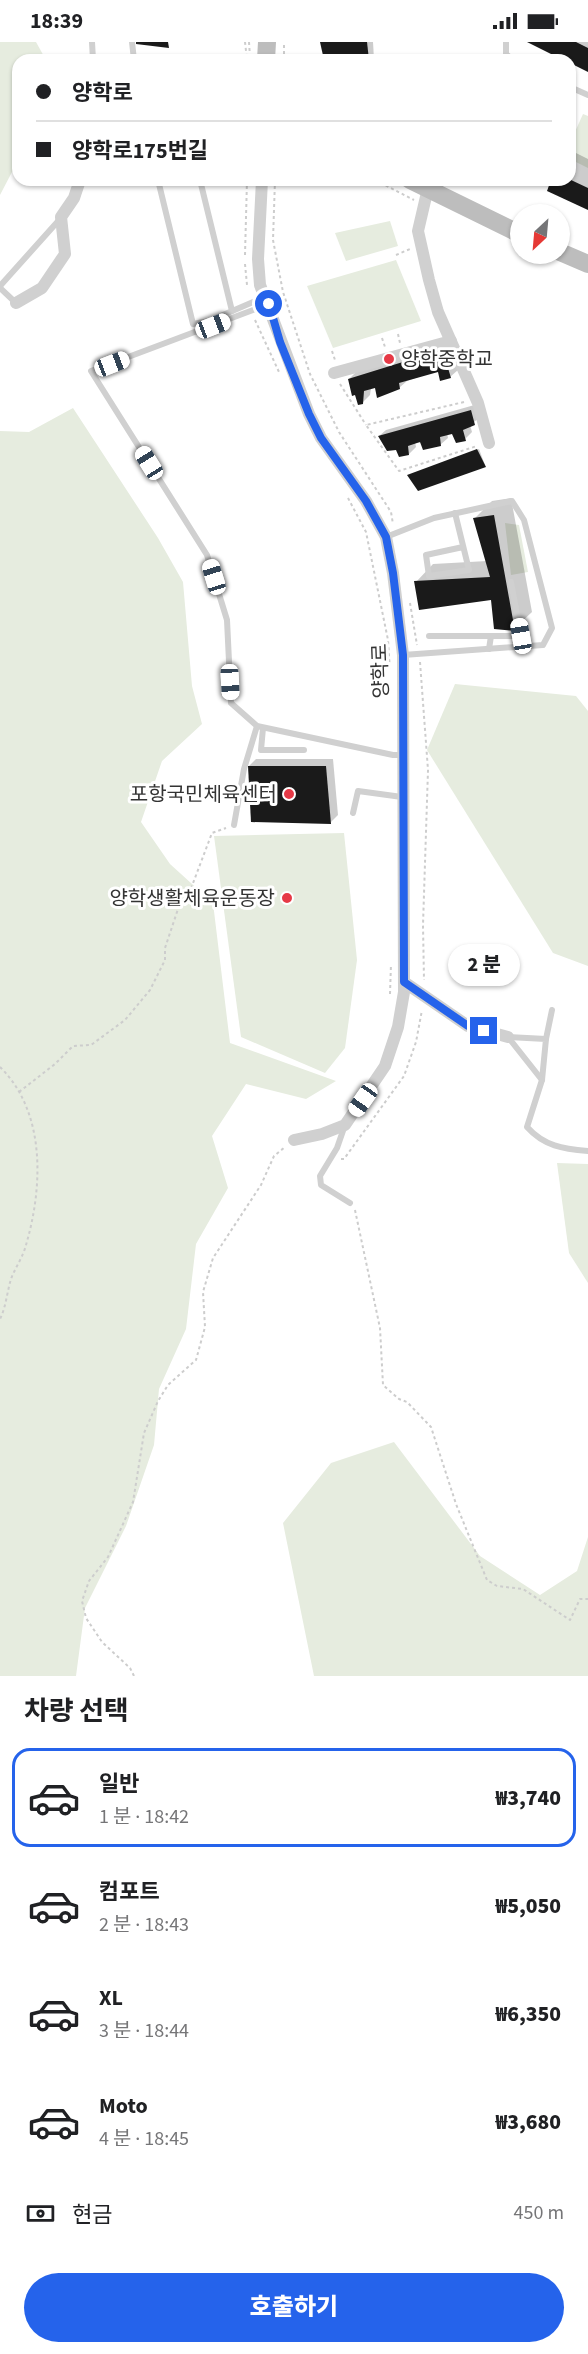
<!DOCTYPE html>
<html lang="ko">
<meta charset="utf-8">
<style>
body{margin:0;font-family:"Source Sans 3","Noto Sans KR",sans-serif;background:#f6f6f6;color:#202124;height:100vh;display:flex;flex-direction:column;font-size:22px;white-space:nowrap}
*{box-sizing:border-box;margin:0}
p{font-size:20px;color:#757577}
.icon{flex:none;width:33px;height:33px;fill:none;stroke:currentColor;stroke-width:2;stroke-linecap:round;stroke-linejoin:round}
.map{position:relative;height:1634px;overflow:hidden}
.side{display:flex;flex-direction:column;background:#fff;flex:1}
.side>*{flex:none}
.guide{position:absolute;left:12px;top:12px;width:564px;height:132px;border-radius:18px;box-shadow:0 2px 4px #0004;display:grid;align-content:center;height:132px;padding:0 24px;background:#fff}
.needle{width:39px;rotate:206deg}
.tools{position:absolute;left:510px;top:162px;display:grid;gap:12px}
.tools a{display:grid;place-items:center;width:60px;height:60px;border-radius:50%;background:#fff;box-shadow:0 2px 4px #0004;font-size:30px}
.end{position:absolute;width:27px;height:27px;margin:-14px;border:8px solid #2563eb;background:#fff;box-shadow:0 0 0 3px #fff}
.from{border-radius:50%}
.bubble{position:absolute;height:42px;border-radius:21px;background:#fff;box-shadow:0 2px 4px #0004;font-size:20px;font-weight:800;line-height:42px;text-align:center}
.car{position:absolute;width:18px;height:36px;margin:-18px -9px;border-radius:8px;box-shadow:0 0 4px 2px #0007;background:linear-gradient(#fff 24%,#345 0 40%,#fff 0 76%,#345 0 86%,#fff 0)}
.guide b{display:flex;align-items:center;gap:21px;height:57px;font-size:22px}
.guide b+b{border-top:2px solid #e0e0e0}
.guide i{width:15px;height:15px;background:#202124}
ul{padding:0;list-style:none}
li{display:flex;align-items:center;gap:18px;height:99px;margin:0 12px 9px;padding:0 12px;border:3px solid transparent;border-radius:18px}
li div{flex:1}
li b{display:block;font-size:22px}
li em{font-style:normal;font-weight:800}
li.current{border-color:#2563eb}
li>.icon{width:54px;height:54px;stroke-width:1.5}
h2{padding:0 24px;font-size:27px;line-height:72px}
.pay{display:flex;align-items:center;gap:15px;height:66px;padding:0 24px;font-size:22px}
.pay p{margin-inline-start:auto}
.action{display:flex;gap:12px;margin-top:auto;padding:12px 24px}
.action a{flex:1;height:69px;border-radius:36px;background:#2563eb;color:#fff;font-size:24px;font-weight:800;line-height:69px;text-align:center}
.status{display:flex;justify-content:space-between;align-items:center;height:42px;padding:0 30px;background:#fff;direction:ltr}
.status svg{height:16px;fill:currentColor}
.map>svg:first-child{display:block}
</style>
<div class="status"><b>18:39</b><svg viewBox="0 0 49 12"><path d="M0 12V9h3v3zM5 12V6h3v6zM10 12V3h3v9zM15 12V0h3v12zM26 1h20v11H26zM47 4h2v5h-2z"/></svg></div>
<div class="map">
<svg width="588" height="1634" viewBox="0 0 588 1634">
<rect width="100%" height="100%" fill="#fff"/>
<g fill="#e6ecdf">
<path d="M0 0H36L46 18H18V132L12 130 0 153Z"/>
<path d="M583 72 588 74V126L570 117V101Z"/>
<path d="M390 179 398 204 346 219 335 191Z"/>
<path d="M396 218 421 279 333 306 307 244Z"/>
<path d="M73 366 158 496 183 540 192 644 202 682 162 719 141 780 170 822 213 861 230 1001 336 1039 306 1057 246 1042 212 1094 228 1146 196 1202 186 1287 159 1347 154 1403 126 1484 85 1566 76 1634H0V389L29 390Z"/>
<path d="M505 481 519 483 528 530 511 533Z"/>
<path d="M455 642 576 654 588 669V924L553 911 427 708Z"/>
<path d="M344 791 357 918 345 1006 325 1031 241 995 214 794Z"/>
<path d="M557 1121 588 1122V1241L569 1211Z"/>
<path d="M394 1400 480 1514 540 1553 577 1529 588 1495V1634H314L283 1481 331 1421Z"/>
</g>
<g fill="#0003">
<path d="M322 0H373L374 17 325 18Z"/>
<path d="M531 0H588V29L570 18Z"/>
<path d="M576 111 588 117V166L553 138H570V117Z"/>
<path d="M455 300 458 328 450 335 439 328 407 339 399 346H371L370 353 363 360 349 337 356 330Z"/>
<path d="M478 362 482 374 470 383 472 390 465 397 453 390 447 391 448 396 440 403 415 400 416 405 409 412 379 394 386 388Z"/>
<path d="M479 407 485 423 410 433Z"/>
<path d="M511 456 532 570 514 587 493 556 416 540 433 522 487 519 475 476 492 459Z"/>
<path d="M256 717H333L338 773 331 780 249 724Z"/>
</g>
<g fill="#1a1a1a">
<path d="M136 0H168L169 6 136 2Z"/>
<path d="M320 0H367L369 18H324Z"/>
<path d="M527 0H576L588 6V30L570 21V18H563Z"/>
<path d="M551 138H571L588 146V168L547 149Z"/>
<path d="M448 306 454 324 448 326 451 336 440 339 438 330 399 341 400 347 377 356 375 346 364 349 363 362 358 363 355 353 352 354 348 337Z"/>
<path d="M471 368 475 383 463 388 466 399 456 401 452 392 440 395 441 404 423 408 420 400 408 404 409 413 399 415 396 408 387 409 378 394Z"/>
<path d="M477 407 486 425 418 449 407 433Z"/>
<path d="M494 473 515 589 494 587 491 558 419 568 414 539 490 535 473 476Z"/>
<path d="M248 724H326L331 782 251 780Z"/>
</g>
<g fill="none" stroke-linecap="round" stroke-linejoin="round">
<g stroke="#cdcdcd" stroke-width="2" stroke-dasharray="3 3" stroke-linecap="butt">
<path d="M245 0 247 18"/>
<path d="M249 0 250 15"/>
<path d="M284 18V0"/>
<path d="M275 138 273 198 283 250 310 332 339 390 391 470 393 482"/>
<path d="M375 138 414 158"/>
<path d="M532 212 547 218"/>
<path d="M245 213 247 138"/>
<path d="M396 213 410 207"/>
<path d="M245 222 247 243"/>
<path d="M255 278 279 330"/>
<path d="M398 292 400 301"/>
<path d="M382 296 385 305"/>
<path d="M332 309 335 318"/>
<path d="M340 342 366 383"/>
<path d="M464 360 366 383 399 429 477 404"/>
<path d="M348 456 366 490 388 598 390 629"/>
<path d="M410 561 417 603"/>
<path d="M420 620 428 728 423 883 424 938"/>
<path d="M390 952 391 922"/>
<path d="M0 1025C46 1070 43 1145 26 1203 23 1215 15 1226 11 1237 7 1250 6 1265 0 1277"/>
<path d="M19 1050 55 1022 73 1004 91 1003 125 978 150 948 165 918V906L179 864 187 857 212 791 226 786"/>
<path d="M341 1117H344L404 1034 416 1000 422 968"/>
<path d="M355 1168 380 1286 383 1343 399 1357 407 1360 431 1385 456 1462 487 1538 497 1544 523 1547 570 1578 580 1557H588"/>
<path d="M134 1634 130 1626 102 1600 86 1576 82 1559 89 1539 108 1515 133 1460 144 1391 158 1359 168 1343 196 1318 205 1285 203 1250 213 1216 261 1143 274 1114 285 1105"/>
</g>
<g stroke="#d0d0d0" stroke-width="6">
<path d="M92 0 93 18"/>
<path d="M132 0 134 18"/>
<path d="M506 0V12L513 18"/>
<path d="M570 45 588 53"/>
<path d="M570 69V73"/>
<path d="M158 138 193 282 209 279 265 255"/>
<path d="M200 138 232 269"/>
<path d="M0 244 60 177"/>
<path d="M0 246 16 261"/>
<path d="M269 262 91 329 207 513 227 578 231 661 257 684 393 713H403"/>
<path d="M455 471 469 528 429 534 426 513 463 505"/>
<path d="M386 495 434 476 512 459 524 478 552 586 543 603 403 613"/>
<path d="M429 594H491L489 607"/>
<path d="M491 594H521L511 540"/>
<path d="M263 686 261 708H304"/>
<path d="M353 771 358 749 402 755"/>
<path d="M234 783 244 727 257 684"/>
<path d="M508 995 546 997 542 1038 527 1085C544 1104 563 1107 588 1109"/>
<path d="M508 995 542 1038"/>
<path d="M546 997 552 968"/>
<path d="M345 1083 337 1106 320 1134 321 1143 350 1161"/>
</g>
<g stroke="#d0d0d0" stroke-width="12">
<path d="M262 138 258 217 260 243 309 372 321 396 366 459 386 495 393 531 403 613 404 950 398 985 385 1024 345 1083 322 1092 294 1098"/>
<path d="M428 146 418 189 429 238 438 270 478 361 489 401"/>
<path d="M16 261 42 246 65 212 61 175 74 156 80 138"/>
<path d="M334 331 451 299"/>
<path d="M404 940 468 984 508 995"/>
</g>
<g stroke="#bdbdbd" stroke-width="18">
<path d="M266 18 267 0"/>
<path d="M410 138 520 192"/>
<path d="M560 210 588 222"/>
</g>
</g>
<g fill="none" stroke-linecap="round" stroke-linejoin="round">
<path stroke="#2563eb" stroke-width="8" d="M269 262 280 300 309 372 321 396 366 459 386 495 393 531 403 613 404 940 468 984 484 989"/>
</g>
<g fill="#e63946" stroke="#fff" stroke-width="2">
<circle cx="389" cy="317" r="6"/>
<circle cx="289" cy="752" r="6"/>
<circle cx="287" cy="856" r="6"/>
</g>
<g text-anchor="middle" stroke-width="6" stroke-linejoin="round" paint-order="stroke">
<g font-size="20" fill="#333" stroke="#fff" text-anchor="end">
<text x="401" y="324" text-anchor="start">양학중학교</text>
<text x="277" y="759">포항국민체육센터</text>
<text x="275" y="863">양학생활체육운동장</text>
</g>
<g font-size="20" fill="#333" stroke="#fff">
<text transform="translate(380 629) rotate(-92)" y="7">양학로</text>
</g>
</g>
</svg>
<div class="tools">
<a><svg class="needle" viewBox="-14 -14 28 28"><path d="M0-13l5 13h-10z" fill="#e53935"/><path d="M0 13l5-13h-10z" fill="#757577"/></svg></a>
</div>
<i class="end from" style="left:269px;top:262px"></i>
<i class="end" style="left:484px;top:989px"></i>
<div class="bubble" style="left:448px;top:902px;width:72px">2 분</div>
<i class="car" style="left:213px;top:284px;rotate:69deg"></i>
<i class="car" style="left:112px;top:322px;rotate:69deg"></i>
<i class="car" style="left:149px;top:421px;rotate:328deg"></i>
<i class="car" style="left:214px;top:535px;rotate:343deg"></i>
<i class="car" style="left:521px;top:594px;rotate:350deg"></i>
<i class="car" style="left:230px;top:640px;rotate:177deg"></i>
<i class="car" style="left:363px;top:1058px;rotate:215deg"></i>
<div class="guide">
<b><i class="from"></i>양학로</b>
<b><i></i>양학로175번길</b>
</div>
</div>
<section class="side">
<h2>차량 선택</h2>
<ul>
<li class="current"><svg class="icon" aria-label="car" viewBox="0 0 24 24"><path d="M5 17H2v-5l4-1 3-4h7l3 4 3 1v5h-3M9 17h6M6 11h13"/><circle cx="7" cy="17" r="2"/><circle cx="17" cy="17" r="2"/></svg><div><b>일반</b><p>1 분 · 18:42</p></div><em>₩3,740</em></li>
<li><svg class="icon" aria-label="car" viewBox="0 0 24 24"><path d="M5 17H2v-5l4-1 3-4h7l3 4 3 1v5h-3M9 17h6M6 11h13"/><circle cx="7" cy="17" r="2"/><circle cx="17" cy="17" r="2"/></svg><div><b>컴포트</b><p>2 분 · 18:43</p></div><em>₩5,050</em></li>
<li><svg class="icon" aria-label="car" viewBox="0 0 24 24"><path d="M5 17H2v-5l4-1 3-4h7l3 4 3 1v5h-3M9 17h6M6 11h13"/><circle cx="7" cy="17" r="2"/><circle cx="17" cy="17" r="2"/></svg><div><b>XL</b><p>3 분 · 18:44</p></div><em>₩6,350</em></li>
<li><svg class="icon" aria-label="car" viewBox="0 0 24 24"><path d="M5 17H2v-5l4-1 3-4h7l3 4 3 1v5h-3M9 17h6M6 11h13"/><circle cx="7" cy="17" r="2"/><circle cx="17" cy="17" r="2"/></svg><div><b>Moto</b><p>4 분 · 18:45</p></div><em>₩3,680</em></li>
</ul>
<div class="pay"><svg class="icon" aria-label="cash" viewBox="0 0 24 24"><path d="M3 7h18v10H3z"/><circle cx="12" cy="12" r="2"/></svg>현금<p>450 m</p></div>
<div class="action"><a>호출하기</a></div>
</section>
